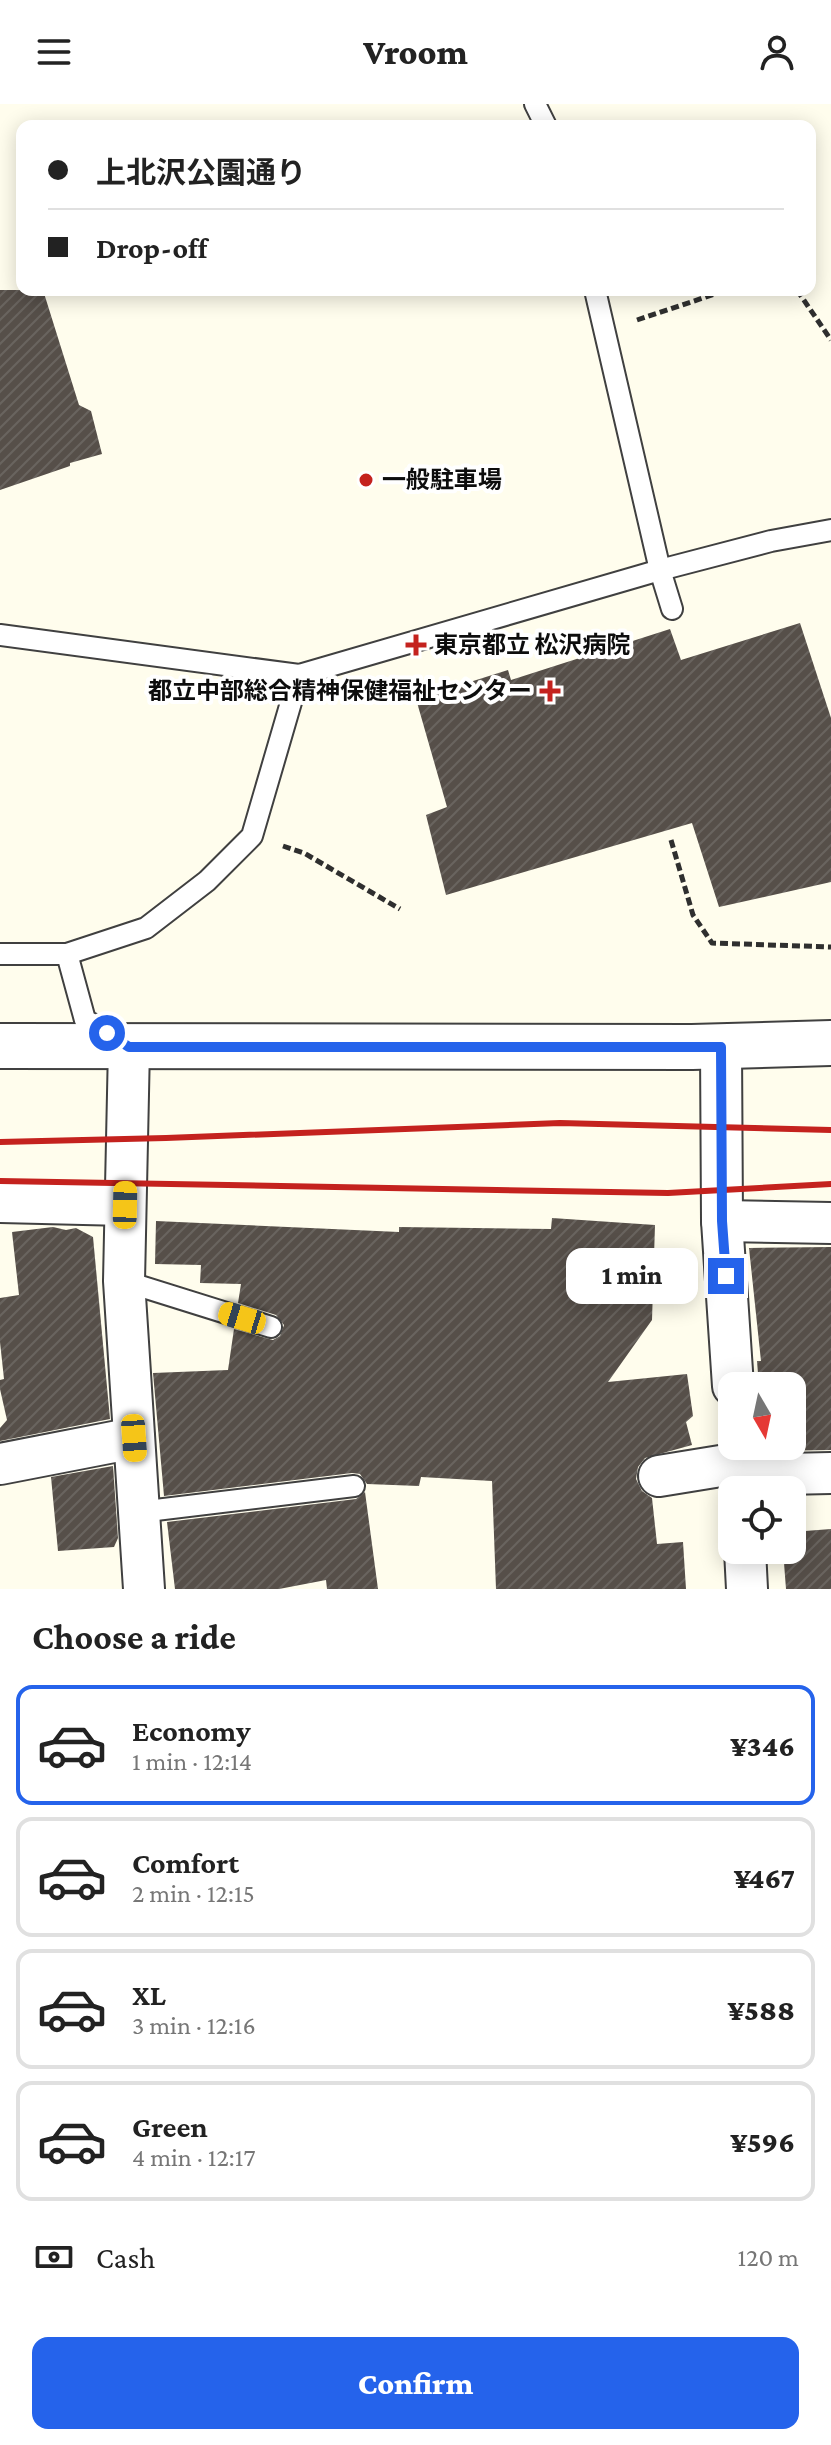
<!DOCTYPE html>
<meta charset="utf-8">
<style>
body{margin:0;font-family:"Crimson Pro","Noto Sans JP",serif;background:#f2f2f2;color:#222;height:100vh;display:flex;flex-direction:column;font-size:30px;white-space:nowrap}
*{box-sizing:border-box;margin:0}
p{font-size:26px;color:#767676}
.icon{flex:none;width:44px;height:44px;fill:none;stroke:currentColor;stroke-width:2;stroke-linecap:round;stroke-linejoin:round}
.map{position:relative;height:1485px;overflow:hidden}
.side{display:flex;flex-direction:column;background:#fff;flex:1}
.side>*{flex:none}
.hud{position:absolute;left:16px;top:16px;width:800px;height:176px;border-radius:16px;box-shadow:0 4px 20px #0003;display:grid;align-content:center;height:176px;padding:0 32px;background:#fff}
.needle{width:52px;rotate:171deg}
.fabs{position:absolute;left:718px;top:1268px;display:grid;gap:16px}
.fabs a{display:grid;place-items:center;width:88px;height:88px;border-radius:16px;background:#fff;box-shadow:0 4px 20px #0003;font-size:40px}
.end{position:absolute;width:36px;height:36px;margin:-18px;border:10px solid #2563eb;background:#fff;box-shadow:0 0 0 4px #fff}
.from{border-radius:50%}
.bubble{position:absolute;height:56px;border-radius:16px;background:#fff;box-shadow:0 4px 20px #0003;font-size:26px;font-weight:800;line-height:56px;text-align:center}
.car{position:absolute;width:24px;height:48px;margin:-24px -12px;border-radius:10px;box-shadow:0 0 6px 2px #0007;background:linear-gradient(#f5c518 24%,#345 0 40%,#f5c518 0 76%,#345 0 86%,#f5c518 0)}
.hud b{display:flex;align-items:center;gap:28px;height:76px;font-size:30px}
.hud b+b{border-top:2px solid #e0e0e0}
.hud i{width:20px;height:20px;background:#222}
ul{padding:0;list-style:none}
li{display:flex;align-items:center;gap:24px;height:120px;margin:0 16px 12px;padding:0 16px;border:4px solid #e0e0e0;border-radius:16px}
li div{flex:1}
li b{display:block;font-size:30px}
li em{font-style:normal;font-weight:800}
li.active{border-color:#2563eb}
li>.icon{width:72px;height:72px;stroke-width:1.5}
h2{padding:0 32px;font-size:36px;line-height:96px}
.pay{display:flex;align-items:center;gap:20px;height:88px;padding:0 32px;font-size:30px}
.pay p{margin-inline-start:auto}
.cta{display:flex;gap:16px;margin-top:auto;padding:16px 32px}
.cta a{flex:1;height:92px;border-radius:16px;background:#2563eb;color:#fff;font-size:32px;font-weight:800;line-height:92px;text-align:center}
header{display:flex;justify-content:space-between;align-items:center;height:104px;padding:0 32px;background:#fff;font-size:36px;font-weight:800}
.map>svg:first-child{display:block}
</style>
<header><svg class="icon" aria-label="menu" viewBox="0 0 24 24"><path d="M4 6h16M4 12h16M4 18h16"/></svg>Vroom<svg class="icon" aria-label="person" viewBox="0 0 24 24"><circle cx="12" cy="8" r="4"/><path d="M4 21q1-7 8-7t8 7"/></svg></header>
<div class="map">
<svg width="831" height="1485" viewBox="0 0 831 1485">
<defs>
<pattern id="building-hatch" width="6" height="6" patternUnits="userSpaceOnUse" patternTransform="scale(2)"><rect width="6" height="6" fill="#564f49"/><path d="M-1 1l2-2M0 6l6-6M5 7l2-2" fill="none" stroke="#69645f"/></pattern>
</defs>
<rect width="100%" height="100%" fill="#fffded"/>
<g fill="url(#building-hatch)">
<path d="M0 186H43L79 301 91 307 102 350 70 359V362L0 386Z"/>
<path d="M800 519 831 614V778L719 803 692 719 446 791 426 711 447 703 416 595 508 566 511 576 670 525 681 556Z"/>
<path d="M552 1114 655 1121 652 1216 608 1278 687 1270 693 1312 686 1318 692 1341 645 1354 638 1363 636 1375 642 1387 652 1394 657 1440 683 1438 686 1485H496L492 1377 421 1373 419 1382 367 1380 360 1370 352 1369 164 1392 153 1269 228 1266 234 1225 273 1236 280 1232 284 1221 276 1211 238 1199 241 1180 200 1179 201 1161 155 1160 156 1117 399 1128V1123L551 1125Z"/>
<path d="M53 1123 66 1126 76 1124 93 1133 110 1315 0 1337V1324L7 1316 0 1285V1276L4 1275 0 1238V1194L19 1191 12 1128Z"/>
<path d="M831 1143V1346L765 1347V1342H792V1282H759L757 1257H761L749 1144Z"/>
<path d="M113 1362 118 1434 114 1443 58 1447 51 1373Z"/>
<path d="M365 1388 378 1485H327L326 1476 279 1485H175L167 1418 356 1395Z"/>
<path d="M831 1425V1485H786L783 1446H792V1428Z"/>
</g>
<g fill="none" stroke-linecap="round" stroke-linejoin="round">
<defs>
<g id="service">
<path d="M535 0 546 22"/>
<path d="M595 186 660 466 672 505"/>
<path d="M0 531 299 571 660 466 771 437 831 426"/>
<path d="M0 850H67L146 824 207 777 252 732 299 571"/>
<path d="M67 850 85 916 116 934"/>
<path d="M124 1177 271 1223"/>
<path d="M139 1408 354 1382"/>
</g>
<g id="minor">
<path d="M129 943 124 1177 144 1485"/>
<path d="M721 943 722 1117 733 1282"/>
<path d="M0 1098 125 1101"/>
<path d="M722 1117 831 1119"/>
<path d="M0 1360 134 1334"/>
<path d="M739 1371 831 1369"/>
<path d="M659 1372 739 1359"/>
<path d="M745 1446 747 1485"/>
</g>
<path id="tertiary" d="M0 942 692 943 831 939"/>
</defs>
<use href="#service" stroke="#404040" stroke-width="24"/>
<use href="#minor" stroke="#404040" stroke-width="44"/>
<use href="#tertiary" stroke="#404040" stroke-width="48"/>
<g stroke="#2f2f2f" stroke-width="5" stroke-dasharray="8 4" stroke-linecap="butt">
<path d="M797 186 831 236"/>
<path d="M637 216 727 186"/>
<path d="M671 736 693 811 712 839 831 843"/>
<path d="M283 742 304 749 400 805"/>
</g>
<use href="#service" stroke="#fff" stroke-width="20"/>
<use href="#minor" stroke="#fff" stroke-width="40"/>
<use href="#tertiary" stroke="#fff" stroke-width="44"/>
<g stroke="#c4221e" stroke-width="6">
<path d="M0 1038 166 1034 560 1019 831 1026"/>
<path d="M0 1077 668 1089 831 1080"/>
</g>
</g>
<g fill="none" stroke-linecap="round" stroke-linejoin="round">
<path stroke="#2563eb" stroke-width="10" d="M107 929 129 943H721L722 1117 726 1172"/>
</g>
<g fill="#c4221e" stroke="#fff" stroke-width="3">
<circle cx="366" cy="376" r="8"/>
<path d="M412 529h8v8h8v8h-8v8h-8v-8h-8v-8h8z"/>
<path d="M546 575h8v8h8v8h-8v8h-8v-8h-8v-8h8z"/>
</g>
<g text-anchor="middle" stroke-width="8" stroke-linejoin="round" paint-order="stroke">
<g font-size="24" font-weight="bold" fill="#0d0d0d" stroke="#fff" text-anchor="start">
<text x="382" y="384">一般駐車場</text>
<text x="434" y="549">東京都立 松沢病院</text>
<text x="532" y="595" text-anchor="end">都立中部総合精神保健福祉センター</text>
</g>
</g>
</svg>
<div class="fabs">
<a><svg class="needle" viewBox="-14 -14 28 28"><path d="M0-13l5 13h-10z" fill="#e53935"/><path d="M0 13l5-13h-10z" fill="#767676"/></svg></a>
<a><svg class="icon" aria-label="locate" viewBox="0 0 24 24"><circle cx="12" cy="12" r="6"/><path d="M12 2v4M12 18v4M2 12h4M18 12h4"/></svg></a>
</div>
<i class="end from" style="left:107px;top:929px"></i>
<i class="end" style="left:726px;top:1172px"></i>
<div class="bubble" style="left:566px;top:1144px;width:132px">1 min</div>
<i class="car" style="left:125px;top:1101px;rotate:1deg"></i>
<i class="car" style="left:242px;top:1214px;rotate:287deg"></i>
<i class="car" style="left:134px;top:1334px;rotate:176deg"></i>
<div class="hud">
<b><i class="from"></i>上北沢公園通り</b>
<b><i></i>Drop-off</b>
</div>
</div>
<section class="side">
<h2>Choose a ride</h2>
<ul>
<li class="active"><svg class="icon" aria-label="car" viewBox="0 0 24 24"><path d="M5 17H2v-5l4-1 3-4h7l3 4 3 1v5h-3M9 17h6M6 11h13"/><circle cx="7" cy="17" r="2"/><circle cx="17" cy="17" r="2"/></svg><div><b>Economy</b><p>1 min · 12:14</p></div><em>¥346</em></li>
<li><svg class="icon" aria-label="car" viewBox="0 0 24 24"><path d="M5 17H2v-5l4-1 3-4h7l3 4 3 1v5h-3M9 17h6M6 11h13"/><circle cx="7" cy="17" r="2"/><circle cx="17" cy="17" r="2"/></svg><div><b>Comfort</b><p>2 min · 12:15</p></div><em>¥467</em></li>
<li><svg class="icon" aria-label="car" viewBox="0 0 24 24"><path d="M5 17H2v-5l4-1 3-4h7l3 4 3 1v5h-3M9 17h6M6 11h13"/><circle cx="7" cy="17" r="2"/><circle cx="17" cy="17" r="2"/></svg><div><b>XL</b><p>3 min · 12:16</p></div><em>¥588</em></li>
<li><svg class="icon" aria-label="car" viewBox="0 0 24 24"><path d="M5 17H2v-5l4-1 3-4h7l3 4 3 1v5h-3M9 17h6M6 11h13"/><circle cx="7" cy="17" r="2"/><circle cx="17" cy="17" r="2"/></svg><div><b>Green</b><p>4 min · 12:17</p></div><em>¥596</em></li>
</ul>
<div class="pay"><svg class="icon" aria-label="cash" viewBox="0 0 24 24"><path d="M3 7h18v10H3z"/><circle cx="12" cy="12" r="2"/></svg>Cash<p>120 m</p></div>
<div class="cta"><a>Confirm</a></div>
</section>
